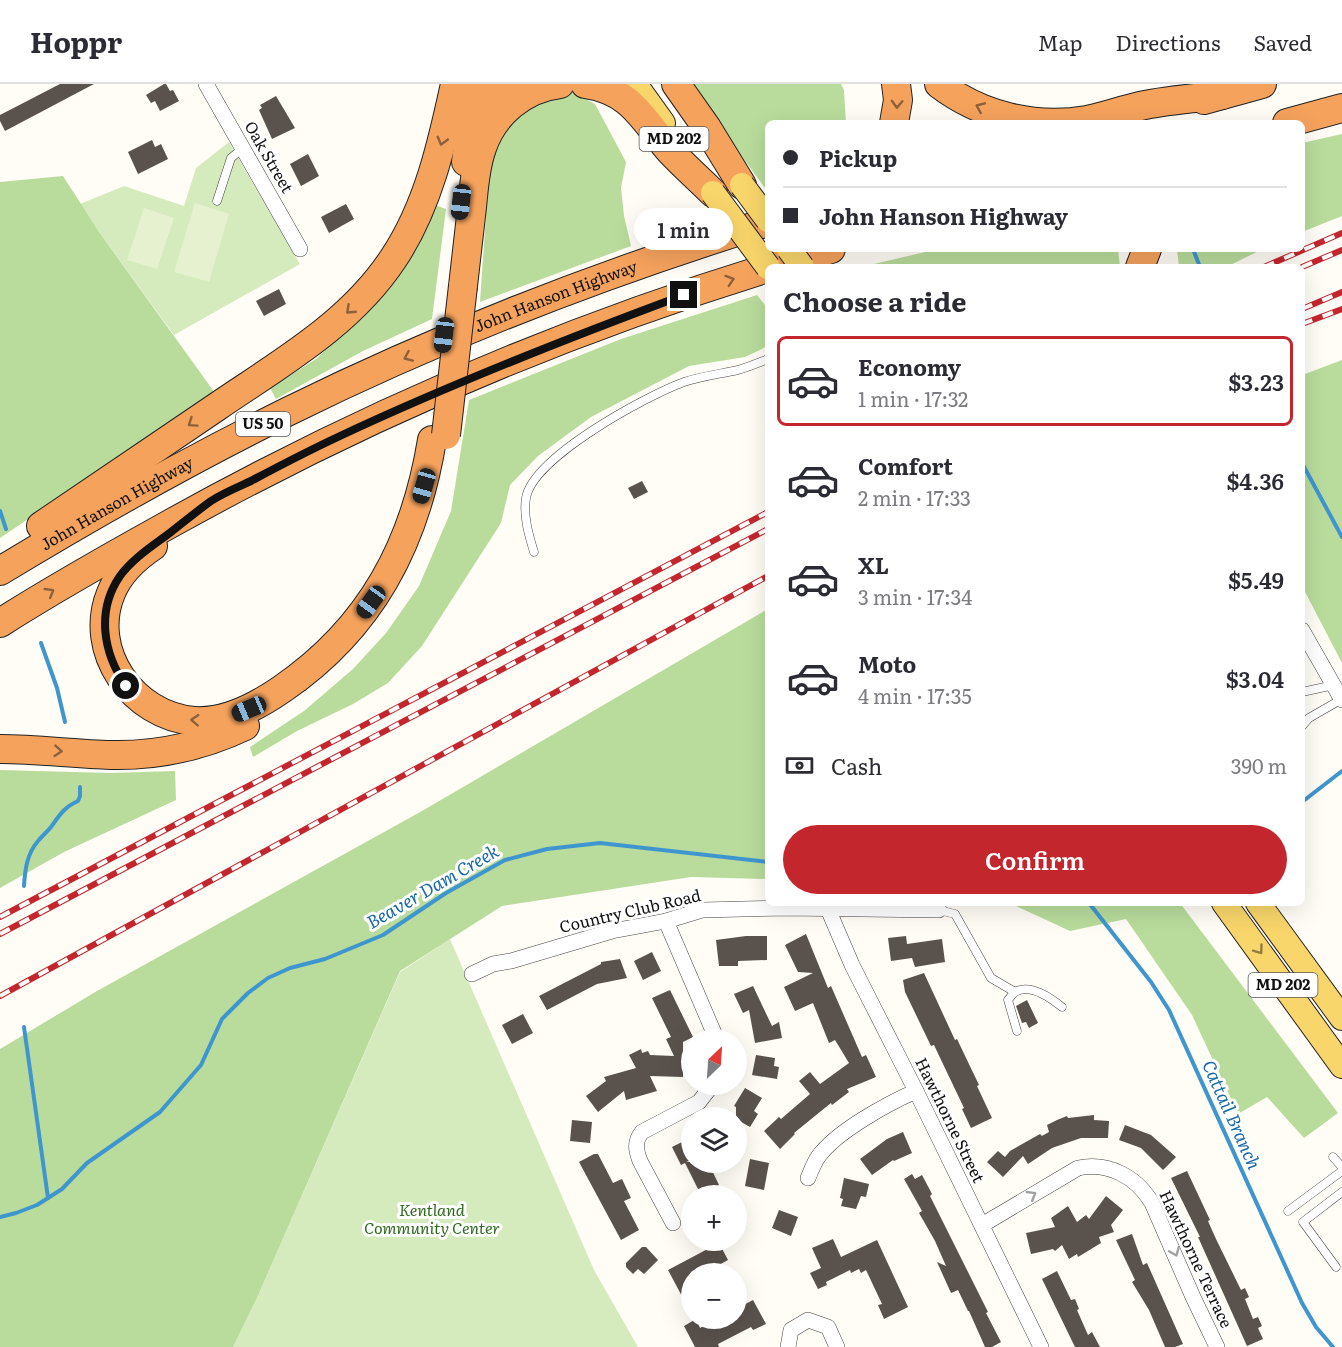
<!DOCTYPE html>
<meta charset="utf-8">
<style>
body{margin:0;font-family:Literata,serif;background:#f2f2f3;color:#2b2b33;height:100vh;display:flex;flex-direction:column;font-size:22px;white-space:nowrap}
*{box-sizing:border-box;margin:0}
p{font-size:20px;color:#7c7c81}
.icon{flex:none;width:33px;height:33px;fill:none;stroke:currentColor;stroke-width:2;stroke-linecap:round;stroke-linejoin:round}
.map{position:relative;flex:1;overflow:hidden}
.sheet{position:absolute;left:765px;top:180px;width:540px;height:642px;display:flex;flex-direction:column;background:#fff;border-radius:9px;box-shadow:0 6px 24px #0002}
.sheet>*{flex:none}
.guide{position:absolute;left:765px;top:36px;width:540px;height:132px;border-radius:9px;box-shadow:0 6px 24px #0002;display:grid;align-content:center;height:132px;padding:0 18px;background:#fff}
.needle{width:39px;rotate:25deg}
.buttons{position:absolute;left:681px;top:945px;display:grid;gap:12px}
.buttons a{display:grid;place-items:center;width:66px;height:66px;border-radius:50%;background:#fff;box-shadow:0 6px 24px #0002;font-size:30px}
.end{position:absolute;width:27px;height:27px;margin:-14px;border:8px solid #111;background:#fff;box-shadow:0 0 0 3px #fff}
.from{border-radius:50%}
.bubble{position:absolute;height:42px;border-radius:21px;background:#fff;box-shadow:0 6px 24px #0002;font-size:20px;font-weight:600;line-height:42px;text-align:center}
.car{position:absolute;width:18px;height:36px;margin:-18px -9px;border-radius:8px;box-shadow:0 0 4px 2px #0007;background:linear-gradient(#222 24%,#8ab4d8 0 40%,#222 0 76%,#8ab4d8 0 86%,#222 0)}
.guide b{display:flex;align-items:center;gap:21px;height:57px;font-size:22px}
.guide b+b{border-top:2px solid #e1e1e2}
.guide i{width:15px;height:15px;background:#2b2b33}
ul{padding:0;list-style:none}
li{display:flex;align-items:center;gap:18px;height:90px;margin:0 12px 9px;padding:0 6px;border:3px solid transparent;border-radius:9px}
li div{flex:1}
li b{display:block;font-size:22px}
li em{font-style:normal;font-weight:600}
li.on{border-color:#c4262e}
li>.icon{width:54px;height:54px;stroke-width:1.5}
h2{padding:0 18px;font-size:27px;line-height:72px}
.pay{display:flex;align-items:center;gap:15px;height:66px;padding:0 18px;font-size:22px}
.pay p{margin-inline-start:auto}
.button{display:flex;gap:12px;margin-top:auto;padding:12px 18px}
.button a{flex:1;height:69px;border-radius:36px;background:#c4262e;color:#fff;font-size:24px;font-weight:600;line-height:69px;text-align:center}
header{display:flex;align-items:center;gap:36px;box-sizing:border-box;height:84px;padding:0 30px;background:#fff;border-bottom:2px solid #e1e1e2}
header strong{font-size:28px}
nav{display:flex;gap:33px;margin-inline-start:auto;font-size:21px}
.map>svg:first-child{display:block}
</style>
<header>
<strong>Hoppr</strong>
<nav><a>Map</a><a>Directions</a><a>Saved</a></nav>
</header>
<div class="map">
<svg width="1342" height="1263" viewBox="0 0 1342 1263">
<rect width="100%" height="100%" fill="#fffdf5"/>
<g fill="#d5ebbd">
<path d="M229 58 300 180 174 251 99 148 80 120 124 102 184 122 196 84Z"/>
<path d="M450 855 594 1186 638 1263H233L257 1214 400 888Z"/>
</g>
<g fill="#b9dc9c">
<path d="M688 0H841L844 6 846 39H768V108Z"/>
<path d="M574 9 595 20 626 78 621 104 624 132 631 162 480 218 488 102 496 62 515 31 540 12Z"/>
<path d="M1342 50V132L1302 148V59Z"/>
<path d="M63 92 99 148 215 309 0 454V98Z"/>
<path d="M432 120 446 125 432 235 363 267 276 315 270 304 316 275 375 219Z"/>
<path d="M938 165H1118L1120 183H861Z"/>
<path d="M1177 165H1263L1226 183H1179Z"/>
<path d="M757 211 768 225V262L745 273 689 282 591 333 538 372 510 401 501 439 422 562 388 599 353 620 297 647 253 673 250 663 304 627 353 585 386 549 419 502 451 427 469 316 621 255Z"/>
<path d="M1342 276V579L1302 502V288L1305 290Z"/>
<path d="M768 525V795L691 793 502 822 400 887 257 1214 233 1263H0V965L97 907 422 727Z"/>
<path d="M0 686 111 689 175 687 176 716 64 768 0 804Z"/>
<path d="M1004 819H1180L1338 1029 1304 1054 1267 1013 1238 1030 1192 931 1126 835 1070 847 1016 822Z"/>
</g>
<g fill="#e6f2cf">
<path d="M195 119 229 130 209 198 174 188Z"/>
<path d="M144 124 174 134 157 185 127 176Z"/>
</g>
<g fill="none" stroke-linecap="round" stroke-linejoin="round">
<g stroke="#3f96cf" stroke-width="4">
<path d="M1193 165 1200 183"/>
<path d="M1302 379 1342 453"/>
<path d="M0 427 6 445"/>
<path d="M41 559 57 604 65 638"/>
<path d="M1302 718 1342 687"/>
<path d="M24 802C25 785 27 770 38 757 42 752 47 748 51 743 59 732 64 723 78 717L80 712V703"/>
<path d="M1089 819 1151 898 1169 926 1302 1219 1316 1243 1333 1263"/>
<path d="M24 943 48 1114"/>
<path d="M0 1133 16 1129 37 1121 62 1105 87 1079 160 1028 201 981 222 935 248 909 268 894 290 884 325 875 383 851 446 809 505 776 547 765 600 759 768 778"/>
</g>
</g>
<g fill="#5a524d">
<path d="M60 0H94L5 47 0 37V31Z"/>
<path d="M164 0H166L170 7 173 6 179 17 160 27 155 17 151 19 146 11Z"/>
<path d="M276 12 295 44 272 55 259 26 262 24 260 21Z"/>
<path d="M152 56 155 63 161 60 168 75 138 90 128 68Z"/>
<path d="M308 70 319 92 301 102 290 80Z"/>
<path d="M346 120 354 135 329 149 321 133Z"/>
<path d="M279 205 286 220 264 232 256 217Z"/>
<path d="M642 397 648 408 634 415 628 404Z"/>
<path d="M806 850 828 904 831 902 862 973 866 971 876 993 847 1005 849 1008 832 1021 831 1019 794 1049 795 1050 780 1065 764 1047 779 1033 781 1035 810 1010 799 997 810 988 820 1000 849 979 835 956 829 959 813 919 795 927 784 903 813 889 798 888 785 861Z"/>
<path d="M746 852H767V876L738 877V882H719L716 856Z"/>
<path d="M906 852 907 860 942 855 945 878 915 883 912 874 891 877 888 854Z"/>
<path d="M652 868 661 887 643 896 634 877Z"/>
<path d="M620 875 627 894 597 900 547 926 539 912 601 880V878Z"/>
<path d="M924 889 955 956 957 955 979 1001 977 1002 992 1034 971 1044 962 1025 964 1024 943 980 934 961 931 962 905 908 903 896Z"/>
<path d="M753 902 772 942 779 938 782 954 755 959 749 926 743 929 734 910Z"/>
<path d="M670 906 693 953 683 958V993L650 992 657 1007 626 1016 624 1007 598 1028 586 1012 606 997 604 993 636 984 629 971 641 965 642 969 648 967 650 971 674 972 666 955 671 953 652 914Z"/>
<path d="M1027 916 1038 939 1029 944 1026 938 1022 939 1016 922Z"/>
<path d="M523 930 533 949 512 960 502 941Z"/>
<path d="M756 971 775 974 774 982 779 983 777 995 752 991Z"/>
<path d="M745 1004 762 1014 754 1027 758 1030 750 1043 736 1035V1023L734 1022Z"/>
<path d="M1094 1031V1036L1109 1037 1108 1054H1081L1052 1064 1028 1080 1023 1072 1003 1093 987 1078 998 1067 1005 1073 1010 1067 1040 1050 1042 1052 1040 1053 1049 1048 1047 1041 1057 1036 1067 1032 1068 1034Z"/>
<path d="M572 1036 592 1038 590 1059 570 1057Z"/>
<path d="M1125 1041 1151 1051 1176 1073 1163 1086 1141 1064 1119 1056Z"/>
<path d="M903 1048 912 1069 894 1077 893 1076 872 1091 860 1075 887 1055Z"/>
<path d="M692 1053V1076L686 1078H708L719 1101 701 1111 685 1079 681 1081 672 1063Z"/>
<path d="M594 1070H598L613 1099 622 1095 631 1114 624 1117 639 1146 621 1156 579 1078Z"/>
<path d="M750 1075 769 1079 764 1106 745 1102Z"/>
<path d="M1187 1087 1210 1136 1208 1137 1216 1155 1241 1206 1245 1204 1249 1213 1245 1215 1253 1235 1258 1233 1262 1242 1258 1244 1263 1255 1247 1262 1198 1153H1200L1171 1094Z"/>
<path d="M912 1090 915 1095 922 1091 932 1110 930 1112 988 1228 986 1229 1001 1258 992 1263H985L969 1227H968L958 1206 951 1209 937 1178 946 1182 935 1157 919 1129 922 1127 904 1095Z"/>
<path d="M844 1094 869 1100 866 1113 861 1112 856 1125 841 1122 843 1115 840 1114Z"/>
<path d="M1106 1112 1123 1126 1111 1141 1114 1148 1099 1153 1101 1159 1078 1173 1077 1170 1069 1175 1062 1161 1055 1167 1053 1165 1031 1170 1026 1149 1055 1143 1051 1134 1068 1122 1077 1138 1086 1131 1089 1135Z"/>
<path d="M779 1126 798 1133 791 1152 772 1144Z"/>
<path d="M1132 1150 1143 1181 1147 1179 1183 1260 1175 1263H1165L1149 1226 1132 1198 1135 1196 1116 1156Z"/>
<path d="M833 1155 841 1173 877 1156 908 1223 884 1235 878 1221 882 1220 866 1186 861 1189 859 1185 851 1189 850 1186 826 1198 827 1201 818 1205 810 1189 821 1184 812 1164Z"/>
<path d="M719 1159 728 1176 717 1182 721 1190H692V1231L668 1186Z"/>
<path d="M642 1163H646L658 1176 644 1190 638 1185 633 1190 626 1183V1179Z"/>
<path d="M1057 1187 1071 1216 1075 1215 1079 1225 1077 1226 1088 1251 1092 1248 1100 1263H1075L1073 1259 1042 1195Z"/>
<path d="M753 1216 766 1240 753 1246 751 1243 718 1260 719 1263H695L684 1242 696 1235 700 1244 718 1234H736V1225Z"/>
</g>
<g fill="none" stroke-linecap="round" stroke-linejoin="round">
<defs>
<g id="lane">
<path d="M217 117 231 74 243 64"/>
<path d="M534 468C529 452 523 432 526 414 533 373 646 312 684 298 702 292 720 290 738 286 748 283 758 279 768 275"/>
<path d="M1302 608 1334 601"/>
<path d="M1302 642 1309 634 1342 615"/>
<path d="M939 826 955 830 991 894 1015 908"/>
<path d="M1017 947 1008 916C1009 915 1014 908 1015 908 1030 899 1051 914 1062 923"/>
<path d="M1333 1073 1342 1083"/>
<path d="M1288 1127 1342 1087"/>
<path d="M1336 1183 1303 1138 1342 1108"/>
</g>
<g id="street">
<path d="M206 0 300 165"/>
<path d="M1302 546 1342 616"/>
<path d="M828 825 852 881 916 1007 1041 1263"/>
<path d="M666 837 717 956"/>
<path d="M472 890 493 880 511 877 612 847 666 837 702 826 786 824 939 826"/>
<path d="M808 1094C811 1087 814 1079 818 1073 837 1047 887 1020 916 1007"/>
<path d="M673 1139 640 1077C636 1066 634 1058 642 1048L699 1018 713 1000"/>
<path d="M982 1141 1078 1084C1108 1078 1136 1092 1152 1119L1193 1213 1217 1263"/>
<path d="M788 1263 791 1246 808 1236 828 1243 837 1263"/>
</g>
<g id="primary">
<path d="M635 0 663 39"/>
<path d="M1224 819 1342 982"/>
<path d="M1258 819 1342 934"/>
</g>
<g id="highway">
<path d="M585 0C632 7 642 35 670 67 684 82 699 95 713 109"/>
<path d="M676 0 707 44 742 101"/>
<path d="M939 0C981 32 1035 45 1087 36 1106 32 1125 25 1145 21 1170 16 1197 14 1222 11"/>
<path d="M1204 16 1262 0"/>
<path d="M475 39 484 23 504 0"/>
<path d="M894 39 898 16 896 0"/>
<path d="M1287 39 1342 24"/>
<path d="M466 78 475 0"/>
<path d="M772 183 831 165"/>
<path d="M1140 183 1147 165"/>
<path d="M463 202C466 176 469 149 472 123 474 104 475 83 482 64 493 30 524 4 560 0"/>
<path d="M41 442C100 402 159 362 218 322 281 279 350 240 393 175 428 123 442 60 455 0"/>
<path d="M153 462C135 474 119 489 111 509 87 567 133 632 194 637 226 639 256 623 282 605 371 544 415 460 432 356"/>
<path id="s1" d="M0 487C94 430 190 376 289 327 443 251 604 189 768 138"/>
<path d="M0 539C55 504 112 472 168 441 358 335 560 248 768 184"/>
<path d="M0 665C37 665 74 670 111 671 157 672 203 662 245 642"/>
</g>
</defs>
<use href="#lane" stroke="#444" stroke-width="9"/>
<use href="#street" stroke="#444" stroke-width="16"/>
<use href="#primary" stroke="#222" stroke-width="26"/>
<use href="#highway" stroke="#222" stroke-width="30"/>
<use href="#lane" stroke="#fff" stroke-width="8"/>
<use href="#street" stroke="#fff" stroke-width="15"/>
<use href="#primary" stroke="#f9d66b" stroke-width="24"/>
<use href="#highway" stroke="#f5a25d" stroke-width="28"/>
<defs>
<g id="rail">
<path d="M1264 183 1342 149"/>
<path d="M1302 183 1342 166"/>
<path d="M1302 225 1342 208"/>
<path d="M1302 240 1342 225"/>
<path d="M0 833 768 428"/>
<path d="M0 850 768 445"/>
<path d="M0 912 768 492"/>
</g>
</defs>
<use href="#rail" stroke="#c4262e" stroke-width="6"/>
<use href="#rail" stroke="#fff" stroke-width="4" stroke-dasharray="11" stroke-linecap="butt"/>
<defs>
<g id="primary-bridge">
<path d="M742 101 768 136"/>
<path d="M713 109 768 183"/>
<path d="M789 165 802 183"/>
</g>
<path id="highway-bridge" d="M446 351 463 202"/>
</defs>
<use href="#primary-bridge" stroke="#222" stroke-width="26" stroke-linecap="butt"/>
<use href="#highway-bridge" stroke="#222" stroke-width="30" stroke-linecap="butt"/>
<use href="#primary-bridge" stroke="#f9d66b" stroke-width="24"/>
<use href="#highway-bridge" stroke="#f5a25d" stroke-width="28"/>
</g>
<defs><path id="oneway-chevron" d="M-2-3.5L2.5 0L-2 3.5" fill="none" stroke-width="1.6" stroke-linecap="round" stroke-linejoin="round" transform="scale(1.5)"/></defs>
<g stroke="#8e613b">
<use href="#oneway-chevron" transform="translate(897 20) rotate(92)"/>
<use href="#oneway-chevron" transform="translate(980 23) rotate(-157)"/>
<use href="#oneway-chevron" transform="translate(442 57) rotate(105)"/>
<use href="#oneway-chevron" transform="translate(730 196) rotate(-18)"/>
<use href="#oneway-chevron" transform="translate(350 226) rotate(137)"/>
<use href="#oneway-chevron" transform="translate(408 273) rotate(156)"/>
<use href="#oneway-chevron" transform="translate(192 339) rotate(146)"/>
<use href="#oneway-chevron" transform="translate(50 508) rotate(-31)"/>
<use href="#oneway-chevron" transform="translate(195 636) rotate(-177)"/>
<use href="#oneway-chevron" transform="translate(58 667) rotate(5)"/>
</g>
<use stroke="#917d42" href="#oneway-chevron" transform="translate(1259 866) rotate(54)"/>
<g stroke="#a0a0a0">
<use href="#oneway-chevron" transform="translate(1032 1111) rotate(-31)"/>
<use href="#oneway-chevron" transform="translate(1175 1168) rotate(67)"/>
</g>
<g fill="none" stroke-linecap="round" stroke-linejoin="round">
<path stroke="#111" stroke-width="8" d="M126 602C103 569 96 527 120 492 133 474 154 461 171 448 184 438 197 427 211 417 223 409 238 403 251 397 281 381 310 366 340 352 453 299 568 254 684 211"/>
</g>
<g text-anchor="middle" stroke-width="6" stroke-linejoin="round" paint-order="stroke">
<g fill="#fff" stroke="#585858" stroke-width="1.5">
<rect x="639.5" y="43" width="69" height="24" rx="4.5"/>
<rect x="236" y="328" width="54" height="24" rx="4.5"/>
<rect x="1248.5" y="889" width="69" height="24" rx="4.5"/>
</g>
<g font-size="15" font-weight="bold" fill="#111">
<text x="674" y="60">MD 202</text>
<text x="263" y="345">US 50</text>
<text x="1283" y="906">MD 202</text>
</g>
<g font-size="16" fill="#111" stroke="#fff">
<text transform="translate(269 73) rotate(60)" y="6">Oak Street</text>
<text dy="6" stroke="none"><textPath href="#s1" startOffset="621">John Hanson Highway</textPath></text>
<text dy="6" stroke="none"><textPath href="#s1" startOffset="135">John Hanson Highway</textPath></text>
<text transform="translate(630 827) rotate(-13)" y="6">Country Club Road</text>
<text transform="translate(950 1036) rotate(64)" y="6">Hawthorne Street</text>
<text transform="translate(1196 1175) rotate(65)" y="6">Hawthorne Terrace</text>
</g>
<g font-size="16" font-style="italic" fill="#2f6b1f" stroke="#fff">
<text x="432" y="1132">Kentland<tspan x="432" dy="18">Community Center</tspan></text>
</g>
<g font-size="18" font-style="italic" fill="#1768a6" stroke="#fff">
<text transform="translate(433 803) rotate(-30)" y="6">Beaver Dam Creek</text>
<text transform="translate(1231 1031) rotate(66)" y="6">Cattail Branch</text>
</g>
</g>
</svg>
<div class="buttons">
<a><svg class="needle" viewBox="-14 -14 28 28"><path d="M0-13l5 13h-10z" fill="#e53935"/><path d="M0 13l5-13h-10z" fill="#7c7c81"/></svg></a>
<a><svg class="icon" aria-label="layers" viewBox="0 0 24 24"><path d="M12 4l9 5-9 5-9-5zM3 14l9 5 9-5"/></svg></a>
<a>+</a>
<a>−</a>
</div>
<i class="end from" style="left:126px;top:602px"></i>
<i class="end" style="left:684px;top:211px"></i>
<div class="bubble" style="left:634px;top:124px;width:99px">1 min</div>
<i class="car" style="left:461px;top:118px;rotate:187deg"></i>
<i class="car" style="left:444px;top:251px;rotate:187deg"></i>
<i class="car" style="left:424px;top:402px;rotate:196deg"></i>
<i class="car" style="left:371px;top:518px;rotate:216deg"></i>
<i class="car" style="left:249px;top:625px;rotate:247deg"></i>
<div class="guide">
<b><i class="from"></i>Pickup</b>
<b><i></i>John Hanson Highway</b>
</div>
<section class="sheet">
<h2>Choose a ride</h2>
<ul>
<li class="on"><svg class="icon" aria-label="car" viewBox="0 0 24 24"><path d="M5 17H2v-5l4-1 3-4h7l3 4 3 1v5h-3M9 17h6M6 11h13"/><circle cx="7" cy="17" r="2"/><circle cx="17" cy="17" r="2"/></svg><div><b>Economy</b><p>1 min · 17:32</p></div><em>$3.23</em></li>
<li><svg class="icon" aria-label="car" viewBox="0 0 24 24"><path d="M5 17H2v-5l4-1 3-4h7l3 4 3 1v5h-3M9 17h6M6 11h13"/><circle cx="7" cy="17" r="2"/><circle cx="17" cy="17" r="2"/></svg><div><b>Comfort</b><p>2 min · 17:33</p></div><em>$4.36</em></li>
<li><svg class="icon" aria-label="car" viewBox="0 0 24 24"><path d="M5 17H2v-5l4-1 3-4h7l3 4 3 1v5h-3M9 17h6M6 11h13"/><circle cx="7" cy="17" r="2"/><circle cx="17" cy="17" r="2"/></svg><div><b>XL</b><p>3 min · 17:34</p></div><em>$5.49</em></li>
<li><svg class="icon" aria-label="car" viewBox="0 0 24 24"><path d="M5 17H2v-5l4-1 3-4h7l3 4 3 1v5h-3M9 17h6M6 11h13"/><circle cx="7" cy="17" r="2"/><circle cx="17" cy="17" r="2"/></svg><div><b>Moto</b><p>4 min · 17:35</p></div><em>$3.04</em></li>
</ul>
<div class="pay"><svg class="icon" aria-label="cash" viewBox="0 0 24 24"><path d="M3 7h18v10H3z"/><circle cx="12" cy="12" r="2"/></svg>Cash<p>390 m</p></div>
<div class="button"><a>Confirm</a></div>
</section>
</div>
